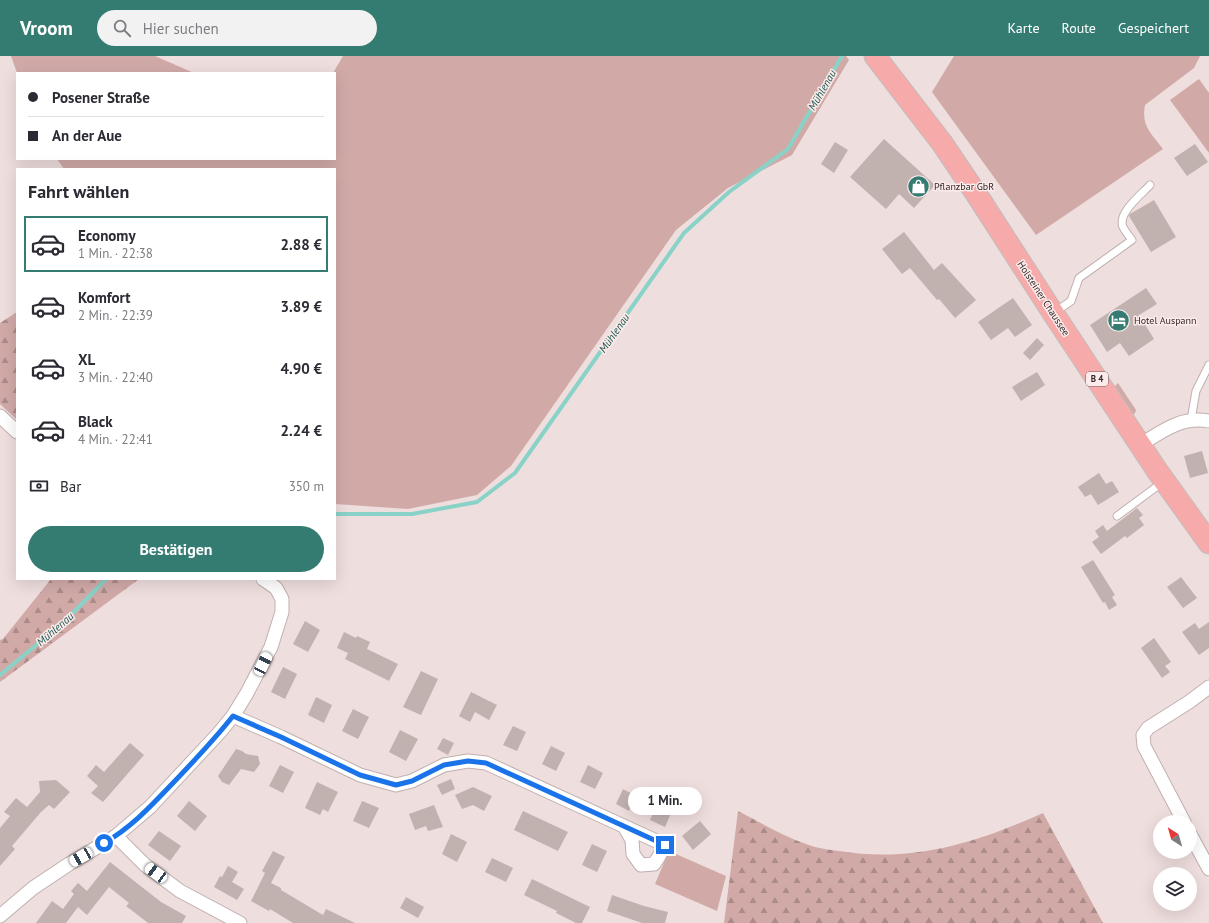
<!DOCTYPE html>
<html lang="de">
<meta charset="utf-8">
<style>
body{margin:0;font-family:"PT Sans",sans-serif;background:#f2f2f3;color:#2b2b33;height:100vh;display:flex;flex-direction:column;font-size:15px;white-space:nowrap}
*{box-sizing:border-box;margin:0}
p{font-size:13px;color:#7c7c81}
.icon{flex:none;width:22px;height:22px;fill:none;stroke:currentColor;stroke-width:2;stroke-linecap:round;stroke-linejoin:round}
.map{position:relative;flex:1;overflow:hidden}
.sheet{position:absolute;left:16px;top:112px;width:320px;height:412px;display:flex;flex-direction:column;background:#fff;border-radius:0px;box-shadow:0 4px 16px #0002}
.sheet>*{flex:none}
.top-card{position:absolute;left:16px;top:16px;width:320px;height:88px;border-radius:0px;box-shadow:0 4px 16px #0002;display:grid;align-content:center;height:88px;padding:0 12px;background:#fff}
.needle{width:26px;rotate:323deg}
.buttons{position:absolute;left:1153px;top:759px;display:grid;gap:8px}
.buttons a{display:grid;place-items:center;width:44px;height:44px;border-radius:50%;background:#fff;box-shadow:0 4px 16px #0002;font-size:20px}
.end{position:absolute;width:18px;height:18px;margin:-9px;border:5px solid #1a73e8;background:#fff;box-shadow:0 0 0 2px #fff}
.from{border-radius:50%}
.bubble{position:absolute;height:28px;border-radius:14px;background:#fff;box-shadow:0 4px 16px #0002;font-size:13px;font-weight:800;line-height:28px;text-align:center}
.car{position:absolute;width:12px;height:24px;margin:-12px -6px;border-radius:5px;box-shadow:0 0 3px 1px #0007;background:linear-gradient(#fff 24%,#345 0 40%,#fff 0 76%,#345 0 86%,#fff 0)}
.top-card b{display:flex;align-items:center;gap:14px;height:38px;font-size:15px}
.top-card b+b{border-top:1px solid #e1e1e2}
.top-card i{width:10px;height:10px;background:#2b2b33}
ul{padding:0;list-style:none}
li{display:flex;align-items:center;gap:12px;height:56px;margin:0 8px 6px;padding:0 4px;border:2px solid transparent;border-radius:0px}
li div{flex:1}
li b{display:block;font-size:15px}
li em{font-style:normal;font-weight:800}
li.selected{border-color:#347b72}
li>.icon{width:36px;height:36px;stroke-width:1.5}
h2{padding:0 12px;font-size:18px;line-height:48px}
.pay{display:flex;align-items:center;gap:10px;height:44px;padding:0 12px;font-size:15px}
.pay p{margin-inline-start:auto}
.primary-button{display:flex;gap:8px;margin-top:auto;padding:8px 12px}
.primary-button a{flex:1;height:46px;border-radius:24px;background:#347b72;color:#fff;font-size:16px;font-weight:800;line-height:46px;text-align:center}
header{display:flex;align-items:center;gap:24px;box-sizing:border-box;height:56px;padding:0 20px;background:#347b72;color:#fff}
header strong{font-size:19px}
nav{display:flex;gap:22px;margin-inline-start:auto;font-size:14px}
.search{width:280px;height:36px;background:#f2f2f3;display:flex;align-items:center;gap:10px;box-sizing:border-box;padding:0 14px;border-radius:22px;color:#7c7c81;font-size:15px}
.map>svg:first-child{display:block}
</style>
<header>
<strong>Vroom</strong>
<div class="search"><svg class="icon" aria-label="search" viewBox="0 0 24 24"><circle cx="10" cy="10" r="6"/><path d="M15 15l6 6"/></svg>Hier suchen</div>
<nav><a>Karte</a><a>Route</a><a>Gespeichert</a></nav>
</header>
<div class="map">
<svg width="1209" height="867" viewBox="0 0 1209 867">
<defs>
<pattern id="forest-firs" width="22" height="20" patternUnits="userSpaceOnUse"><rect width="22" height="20" fill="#d1aaa8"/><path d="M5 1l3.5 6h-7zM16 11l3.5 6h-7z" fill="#aa8b89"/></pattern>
</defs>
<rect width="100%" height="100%" fill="#eededd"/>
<g fill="#d1aaa8">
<path d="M11 0H155L194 17H17Z"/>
<path d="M343 0H846L849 4 792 99 728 132 676 174 511 410 477 439 408 453 335 448V113H64L57 103H335V17H333Z"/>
<path d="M954 0H1200L1194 12 1145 49C1141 70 1151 77 1163 93L1036 179 932 36Z"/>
<path d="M1199 23 1209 37V97L1170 44Z"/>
<path d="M1118 327 1136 354 1135 357 1132 360 1114 331Z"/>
<path d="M669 795 726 820 717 855 655 828Z"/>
</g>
<g fill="url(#forest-firs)">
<path d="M17 256V364L0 348V267Z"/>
<path d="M51 523H139L0 626V584L3 583Z"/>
<path d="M738 755C763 768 788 783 815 791 823 793 832 794 839 795 913 807 976 787 1043 757L1103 867H724Z"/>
</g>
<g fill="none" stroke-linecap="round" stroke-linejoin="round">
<g stroke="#89d2c7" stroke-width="4">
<path d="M335 458H412L477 446 515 417 684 177 729 136 788 93 842 0"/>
<path d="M0 619 64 566 106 523"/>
</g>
</g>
<g fill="#c1b2b0">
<path d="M884 83 935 129 914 152 899 138 886 153 850 121Z"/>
<path d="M835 86 848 94 834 117 821 108Z"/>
<path d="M1195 88 1208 106 1187 120 1174 102Z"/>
<path d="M1154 144 1176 181 1151 196 1129 160 1130 158Z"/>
<path d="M904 176 934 214 942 207 976 244 955 262 939 243 937 244 910 212 902 218 882 193Z"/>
<path d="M1146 232 1157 248 1139 259 1154 283 1129 300 1120 287 1107 296 1090 269Z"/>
<path d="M1013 242 1032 269 1015 281 1008 272 991 284 978 266Z"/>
<path d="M1037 282 1044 289 1030 304 1023 297Z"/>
<path d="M1037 316 1045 329 1021 345 1012 331Z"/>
<path d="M1202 395 1208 417 1190 422 1184 400Z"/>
<path d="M1099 417 1106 428 1112 425 1119 436 1098 449 1091 438 1085 441 1078 431Z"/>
<path d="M1137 452 1143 459 1139 462 1144 469 1127 482 1125 480 1101 498 1092 486 1099 481 1095 475 1103 469 1107 475Z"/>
<path d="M1093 504 1115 539 1112 541 1117 549 1109 554 1105 546 1103 547 1081 511Z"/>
<path d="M1181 521 1197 542 1183 552 1167 531Z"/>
<path d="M305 565 320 574 308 596 293 588Z"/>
<path d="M1209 566V592L1199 599 1182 576 1195 567 1199 573Z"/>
<path d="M344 576 356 582 357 580 370 586 367 593 398 608 389 625 345 603 348 597 337 592Z"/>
<path d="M1154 582 1171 606 1165 610 1170 616 1162 622 1141 592Z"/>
<path d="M283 611 297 618 285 643 271 636Z"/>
<path d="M421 615 438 623 421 659 403 651Z"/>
<path d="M471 636 497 649 489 664 475 656 470 666 459 660Z"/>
<path d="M316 641 332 649 324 667 308 659Z"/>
<path d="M353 653 369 661 358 683 342 675Z"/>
<path d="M513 670 526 676 517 695 503 689Z"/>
<path d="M400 674 418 683 406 705 389 696Z"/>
<path d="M443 682 454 687 448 699 437 693Z"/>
<path d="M130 687 144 699 103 746 91 737 98 730 87 720 96 709 104 716Z"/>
<path d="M551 690 565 697 556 715 542 708Z"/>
<path d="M236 693 242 695 246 698 258 700 260 708 254 716 241 713 229 729 222 726 218 720Z"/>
<path d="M280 709 294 716 283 737 269 730Z"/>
<path d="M588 709 603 717 595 733 580 726Z"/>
<path d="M451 723 455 733 442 739 437 729Z"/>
<path d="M56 724 70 736 54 753 49 749 41 756 12 790 15 793 0 810V772L10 760 4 756 16 742 27 751 40 736 39 725Z"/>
<path d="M317 726 338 736 328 756 323 753 320 759 305 752Z"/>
<path d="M473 731 492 740 484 755 473 749 462 753 455 739Z"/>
<path d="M623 733 636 740 629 755 616 748Z"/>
<path d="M189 745 207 760 195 775 177 760Z"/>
<path d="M362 745 379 752 369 772 353 765Z"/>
<path d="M657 748 672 755 665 771 650 764Z"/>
<path d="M434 749 443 771 428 775 426 770 415 774 409 758Z"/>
<path d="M523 755 568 776 558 795 514 774Z"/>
<path d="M700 765 711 778 693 794 682 780Z"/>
<path d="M159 775 181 790 170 805 148 789Z"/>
<path d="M451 778 467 786 457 806 442 798Z"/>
<path d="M592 788 607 795 597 816 582 809Z"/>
<path d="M273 795 285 801 271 827 281 832V834L323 859 326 853 355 867H293L270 853 269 855 251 845 265 817 262 815Z"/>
<path d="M492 802 513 812 506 826 485 816Z"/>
<path d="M110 806 161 846 186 860 182 867H148L126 850 129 847 109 831 87 859 78 851 66 867H36L52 845 63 853 74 838 71 835 78 827 87 835Z"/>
<path d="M228 810 238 816 232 826 244 833 237 844 214 831 220 820 222 821Z"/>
<path d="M532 823 590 851 582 867H576L556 857 557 855 524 839Z"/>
<path d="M612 839 644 850 668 856 665 867H642L607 855Z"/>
<path d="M406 841 424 851 418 862 400 852Z"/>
</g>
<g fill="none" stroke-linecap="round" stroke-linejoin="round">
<defs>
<g id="lane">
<path d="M1055 256 1071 245 1079 222 1132 184C1129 180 1125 175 1123 171 1117 157 1142 138 1150 129"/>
<path d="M1191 364 1196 335 1209 309"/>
<path d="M1117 460 1163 426"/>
</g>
<g id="street">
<path d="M0 360 17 376"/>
<path d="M1140 389C1162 375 1182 360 1209 365"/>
<path d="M233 660 281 681 360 719 396 729 412 725 444 709 468 705 486 707 665 789 658 802 654 808 641 809 633 798 632 784 624 770"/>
<path d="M1184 766 1144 690 1143 679 1148 672 1189 646 1209 631"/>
<path d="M1190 778 1209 813"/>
<path d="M116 780 145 809 180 835 240 867"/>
<path d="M0 860 33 832 69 808 116 780 150 751 219 677 233 660 247 637 271 591 282 556V543L276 532 263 523"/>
</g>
<path id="primary" d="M875 0 942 87 977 139 1053 257 1158 416 1209 487"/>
</defs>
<use href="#lane" stroke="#c0b0af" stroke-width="9"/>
<use href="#street" stroke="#c0b0af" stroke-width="15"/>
<use href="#primary" stroke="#c1bfbf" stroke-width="23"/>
<use href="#lane" stroke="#fff" stroke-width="7"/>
<use href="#street" stroke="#fff" stroke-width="13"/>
<use href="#primary" stroke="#f6aaa9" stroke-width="21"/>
</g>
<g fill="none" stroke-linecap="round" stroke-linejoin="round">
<path stroke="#1a73e8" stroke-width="5" d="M104 787C131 772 152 749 173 727 194 705 214 684 233 660L281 681 360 719 396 729 412 725 444 709 468 705 486 707 665 789"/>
</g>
<defs>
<symbol id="shop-disc" viewBox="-11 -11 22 22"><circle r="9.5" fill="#347b72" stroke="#fcebea"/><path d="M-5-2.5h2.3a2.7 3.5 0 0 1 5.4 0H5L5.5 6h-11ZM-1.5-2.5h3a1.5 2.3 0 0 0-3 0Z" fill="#fff"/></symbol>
<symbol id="hotel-disc" viewBox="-11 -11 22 22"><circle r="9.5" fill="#347b72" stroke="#fcebea"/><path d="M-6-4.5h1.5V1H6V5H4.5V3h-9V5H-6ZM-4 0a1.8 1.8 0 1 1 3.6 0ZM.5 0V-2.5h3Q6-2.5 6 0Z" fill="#fff"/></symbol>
</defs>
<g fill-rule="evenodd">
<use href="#shop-disc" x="906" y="118" width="25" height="25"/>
<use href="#hotel-disc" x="1106" y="252" width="25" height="25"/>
</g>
<g text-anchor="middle" stroke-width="3" stroke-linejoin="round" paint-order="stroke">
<rect fill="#fcebea" stroke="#6e6564" stroke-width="1" x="1086" y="316" width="22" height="14" rx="3"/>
<g font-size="9" font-weight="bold" fill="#312b2a">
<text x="1097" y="326">B 4</text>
</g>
<g font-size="10" fill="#312b2a" stroke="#fcebea" text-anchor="start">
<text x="934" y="134">Pflanzbar GbR</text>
<text x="1134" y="268">Hotel Auspann</text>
</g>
<g font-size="10" fill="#312b2a" stroke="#fcebea">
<text transform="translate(1044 242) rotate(57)" y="4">Holsteiner Chaussee</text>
</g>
<g font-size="11" font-style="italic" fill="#1a5851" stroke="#fcebea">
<text transform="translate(822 34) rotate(-60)" y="4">Mühlenau</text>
<text transform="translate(614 277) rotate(-55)" y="4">Mühlenau</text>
<text transform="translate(55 573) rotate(-41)" y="4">Mühlenau</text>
</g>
</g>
</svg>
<div class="buttons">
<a><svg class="needle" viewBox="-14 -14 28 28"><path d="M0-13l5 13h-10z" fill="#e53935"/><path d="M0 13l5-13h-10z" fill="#7c7c81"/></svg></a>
<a><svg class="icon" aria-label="layers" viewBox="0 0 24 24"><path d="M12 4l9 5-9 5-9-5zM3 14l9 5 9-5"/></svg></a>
</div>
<i class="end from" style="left:104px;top:787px"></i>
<i class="end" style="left:665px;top:789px"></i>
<div class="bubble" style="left:628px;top:731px;width:74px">1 Min.</div>
<i class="car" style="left:263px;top:608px;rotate:26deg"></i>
<i class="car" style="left:81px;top:801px;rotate:240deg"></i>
<i class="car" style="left:156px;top:817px;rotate:306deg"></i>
<div class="top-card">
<b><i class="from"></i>Posener Straße</b>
<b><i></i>An der Aue</b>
</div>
<section class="sheet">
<h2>Fahrt wählen</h2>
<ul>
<li class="selected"><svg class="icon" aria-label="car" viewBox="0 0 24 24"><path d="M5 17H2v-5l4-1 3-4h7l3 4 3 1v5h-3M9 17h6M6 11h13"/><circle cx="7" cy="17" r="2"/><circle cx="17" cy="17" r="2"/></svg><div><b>Economy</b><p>1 Min. · 22:38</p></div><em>2.88 €</em></li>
<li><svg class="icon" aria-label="car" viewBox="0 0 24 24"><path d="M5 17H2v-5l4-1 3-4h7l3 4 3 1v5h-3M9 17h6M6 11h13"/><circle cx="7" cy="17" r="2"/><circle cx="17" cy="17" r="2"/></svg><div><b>Komfort</b><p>2 Min. · 22:39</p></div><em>3.89 €</em></li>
<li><svg class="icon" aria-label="car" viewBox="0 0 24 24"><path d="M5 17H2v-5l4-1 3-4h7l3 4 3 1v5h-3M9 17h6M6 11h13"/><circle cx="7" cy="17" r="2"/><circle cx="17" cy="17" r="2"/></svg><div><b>XL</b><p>3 Min. · 22:40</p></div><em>4.90 €</em></li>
<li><svg class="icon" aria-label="car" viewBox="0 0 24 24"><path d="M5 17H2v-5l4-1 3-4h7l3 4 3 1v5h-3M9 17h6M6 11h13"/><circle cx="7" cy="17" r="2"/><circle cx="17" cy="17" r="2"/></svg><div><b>Black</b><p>4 Min. · 22:41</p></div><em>2.24 €</em></li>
</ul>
<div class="pay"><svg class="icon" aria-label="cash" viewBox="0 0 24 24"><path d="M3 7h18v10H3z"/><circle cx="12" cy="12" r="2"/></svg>Bar<p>350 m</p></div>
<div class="primary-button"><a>Bestätigen</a></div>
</section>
</div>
